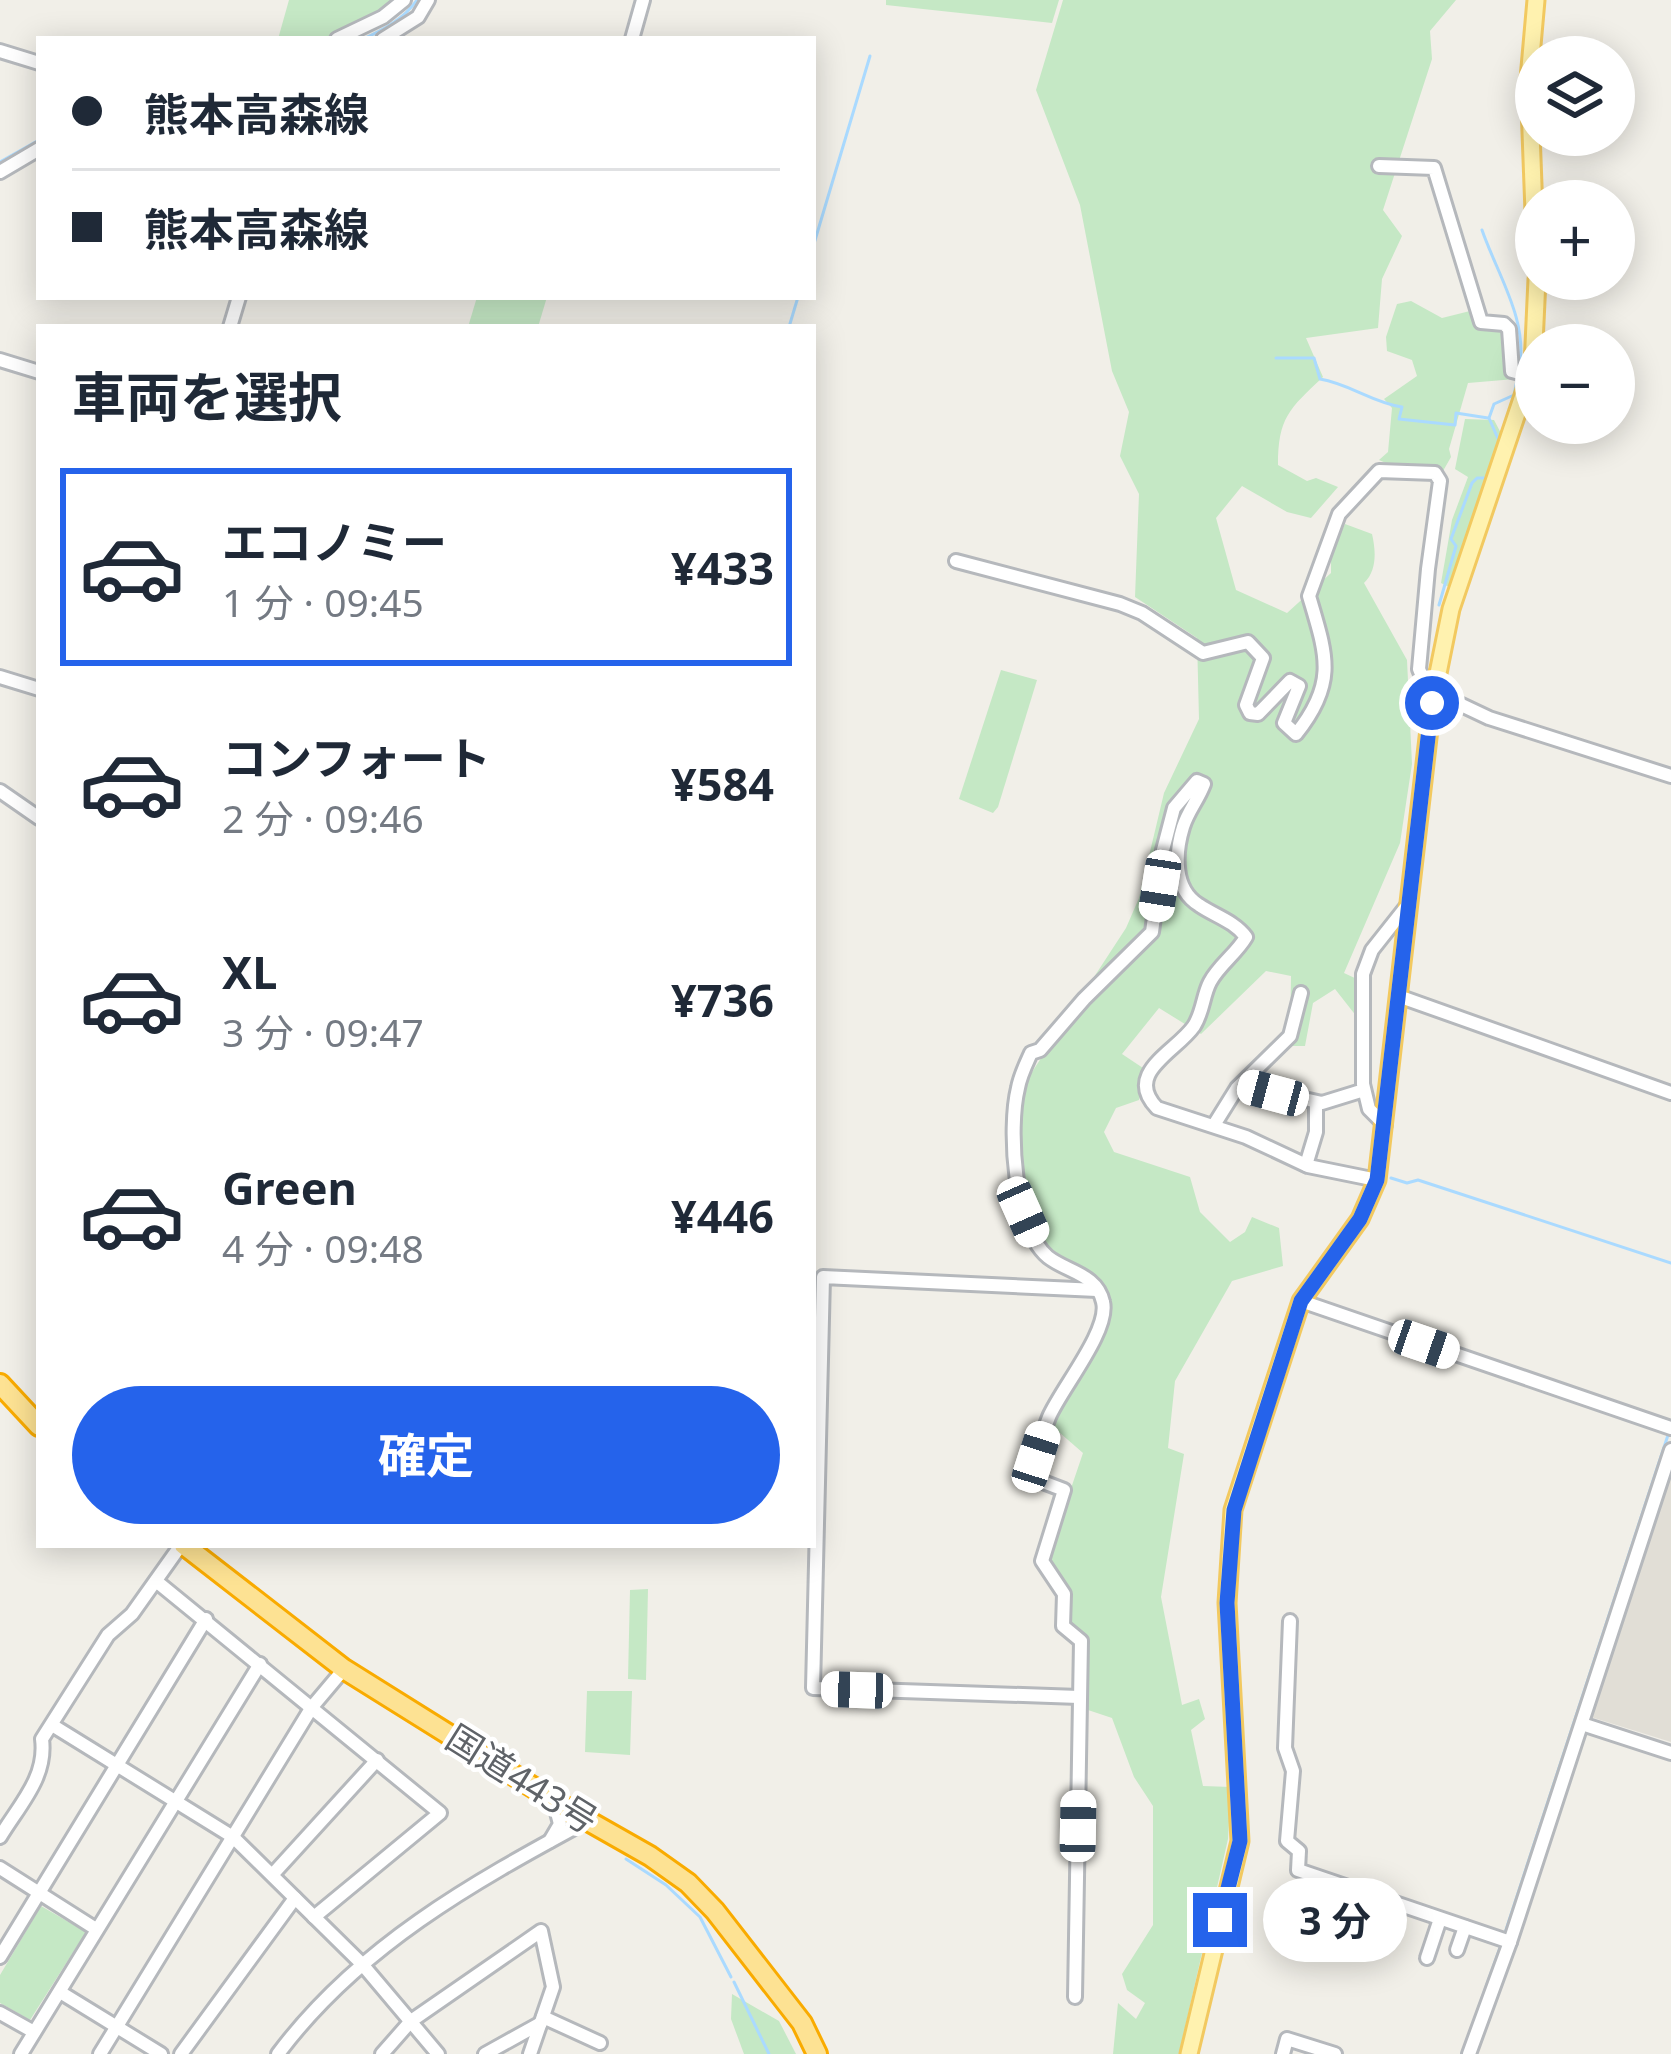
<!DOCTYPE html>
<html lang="ja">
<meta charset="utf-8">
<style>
body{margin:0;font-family:"Noto Sans","Noto Sans JP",sans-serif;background:#f2f2f3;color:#1f2937;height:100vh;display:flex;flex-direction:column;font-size:45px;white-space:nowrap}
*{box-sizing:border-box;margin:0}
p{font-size:39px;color:#747a83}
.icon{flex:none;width:66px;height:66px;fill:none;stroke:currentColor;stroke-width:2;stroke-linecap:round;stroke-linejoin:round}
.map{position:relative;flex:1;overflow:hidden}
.sheet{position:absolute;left:36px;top:324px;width:780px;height:1224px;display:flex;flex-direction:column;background:#fff;border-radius:0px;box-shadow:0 6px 30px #0003}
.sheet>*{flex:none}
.guide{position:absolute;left:36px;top:36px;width:780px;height:264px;border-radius:0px;box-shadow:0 6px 30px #0003;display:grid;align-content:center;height:264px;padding:0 36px;background:#fff}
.buttons{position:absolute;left:1515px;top:36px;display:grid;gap:24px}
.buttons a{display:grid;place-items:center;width:120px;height:120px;border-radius:50%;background:#fff;box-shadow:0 6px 30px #0003;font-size:60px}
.end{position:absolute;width:54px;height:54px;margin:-27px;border:15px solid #2563eb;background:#fff;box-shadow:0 0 0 6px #fff}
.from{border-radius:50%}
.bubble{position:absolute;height:84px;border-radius:42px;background:#fff;box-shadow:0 6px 30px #0003;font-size:39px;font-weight:700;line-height:84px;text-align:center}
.car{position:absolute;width:36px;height:72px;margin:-36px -18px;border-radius:15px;box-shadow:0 0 9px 3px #0007;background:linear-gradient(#fff 24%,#345 0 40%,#fff 0 76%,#345 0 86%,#fff 0)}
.guide b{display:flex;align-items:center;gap:42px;height:114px;font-size:45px}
.guide b+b{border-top:3px solid #e0e1e3}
.guide i{width:30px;height:30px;background:#1f2937}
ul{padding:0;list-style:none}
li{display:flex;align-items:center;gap:36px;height:198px;margin:0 24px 18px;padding:0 12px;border:6px solid transparent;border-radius:0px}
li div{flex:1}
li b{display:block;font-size:45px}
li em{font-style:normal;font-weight:700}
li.selected{border-color:#2563eb}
li>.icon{width:108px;height:108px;stroke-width:1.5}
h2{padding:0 36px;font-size:54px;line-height:144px}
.primary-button{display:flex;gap:24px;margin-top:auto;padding:24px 36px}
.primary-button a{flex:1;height:138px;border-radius:72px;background:#2563eb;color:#fff;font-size:48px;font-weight:700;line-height:138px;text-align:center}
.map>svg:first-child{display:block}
</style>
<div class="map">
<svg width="1671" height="2054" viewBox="0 0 1671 2054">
<rect width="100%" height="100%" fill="#f1efe8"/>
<path fill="#e1ded6" d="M1671 1465V1742L1591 1717Z"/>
<g fill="#c5e8c5">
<path d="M289 0H400L329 39H278Z"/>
<path d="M886 0H1059L1052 23 886 5Z"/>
<path d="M1063 0H1456L1430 31 1432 59 1383 210 1402 236 1382 279 1378 328 1306 338 1323 377C1289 409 1278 418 1278 465L1307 481 1316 478 1338 487 1311 518 1287 512 1242 486 1216 518 1236 590 1287 613 1331 573V552L1345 524 1372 534C1376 551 1377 571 1364 583L1407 660 1412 764 1400 843 1344 973 1359 980 1357 1017 1335 989 1313 1003 1305 1046H1290L1291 976 1266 971 1201 1034 1159 1008 1122 1054 1146 1070 1139 1100 1116 1108 1104 1132 1114 1152 1190 1177 1200 1212 1230 1242 1245 1232 1252 1217 1279 1228 1283 1266 1232 1281 1175 1381 1168 1448 1184 1454 1161 1597 1182 1705 1199 1699 1205 1719 1191 1730 1203 1786 1231 1787 1228 1839 1179 2054H1113L1118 2003 1136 2019 1145 2003 1127 1990 1122 1974 1153 1925V1806L1134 1777 1112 1718 1088 1710 1087 1640 1068 1623 1047 1559 1083 1453 1052 1426 1112 1310 1100 1283 1040 1241 1026 1209 1018 1155 1019 1092 1126 928 1139 898 1164 793 1199 719 1197 638 1135 597 1139 494 1120 456 1129 412 1112 371 1080 205 1036 90Z"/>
<path d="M477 297H547L538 327H468Z"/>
<path d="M1411 301 1442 318 1470 311 1480 327H1497L1505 332 1515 379 1468 383 1449 449 1451 457 1443 471 1388 464 1379 460 1388 452 1392 408 1384 399 1417 376 1412 360 1387 351 1386 337 1397 304Z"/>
<path d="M1465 419 1494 420 1503 437 1449 587 1441 583 1452 520 1468 477 1455 469Z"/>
<path d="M1001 670 1037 680 998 807 993 813 959 799Z"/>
<path d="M648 1589 646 1680 628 1679 630 1590Z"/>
<path d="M587 1691H632L630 1755 585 1752Z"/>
<path d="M41 1906 86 1932 30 2020 0 2003V1975Z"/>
<path d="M732 1994 779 2021 796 2054H744L731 2019Z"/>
</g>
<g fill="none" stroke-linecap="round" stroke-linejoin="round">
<g stroke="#aadaff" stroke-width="3">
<path d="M363 39C383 30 404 19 417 0"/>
<path d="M0 162 39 140"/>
<path d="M1482 230C1498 276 1529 321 1519 370"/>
<path d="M813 247 870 56"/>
<path d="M789 327 798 297"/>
<path d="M1276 358H1314L1320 379C1350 384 1371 402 1402 407L1399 419 1455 425 1456 413 1488 418"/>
<path d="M1439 605 1456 546 1451 539 1472 483 1477 478H1487L1499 441 1489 418 1494 404 1514 395 1517 380"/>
<path d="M1391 1178 1407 1183 1418 1180 1671 1263"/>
<path d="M626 1859 666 1885 700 1917 731 1977"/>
<path d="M1504 1936 1669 1432"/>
<path d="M734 1982 769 2054"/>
<path d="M1462 2054 1501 1945"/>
</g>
<defs>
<g id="minor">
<path d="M337 39 383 17 404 0"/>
<path d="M383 39 418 17 428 0"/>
<path d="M632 39 643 0"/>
<path d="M0 51 39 63"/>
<path d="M1379 166 1434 168 1481 322 1504 324 1509 329 1512 371 1531 376"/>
<path d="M0 172 39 149"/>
<path d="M230 327 239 297"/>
<path d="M0 360 39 372"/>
<path d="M956 561 1120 604 1142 613 1203 653 1248 642 1263 658 1246 705 1250 713 1258 714 1290 681 1299 686 1284 723 1296 734C1338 682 1326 654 1309 596L1339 514 1379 471 1435 473 1440 481 1428 569 1419 669 1430 696"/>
<path d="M0 677 39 689"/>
<path d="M1434 692 1489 718 1671 776"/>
<path d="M0 791 39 818"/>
<path d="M1401 997 1671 1093"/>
<path d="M1241 1085 1322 1103 1364 1090"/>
<path d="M1214 1125 1237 1088 1290 1036 1301 993"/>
<path d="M1385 1125 1369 1109 1363 1084V974L1372 950 1410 902"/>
<path d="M1306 1165 1316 1132V1103"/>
<path d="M1301 1301 1671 1428"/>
<path d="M156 1581 440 1813 314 1917"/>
<path d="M1290 1621 1285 1748 1293 1771 1287 1841 1299 1851 1298 1870 1510 1942"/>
<path d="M1079 1697 813 1688 823 1277 1097 1290"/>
<path d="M1582 1724 1671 1753"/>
<path d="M52 1725 233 1837 362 1964 438 2054"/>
<path d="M0 1837C20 1804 47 1777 42 1739L108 1635 132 1614 181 1545"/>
<path d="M550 1841 560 1824 554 1801"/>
<path d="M0 1868 96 1929"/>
<path d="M273 1874 377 1760"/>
<path d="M1457 1950 1465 1927"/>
<path d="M0 1957 206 1619"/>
<path d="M1427 1958 1440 1919"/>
<path d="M60 1992 161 2054"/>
<path d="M1075 1997 1081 1641 1063 1626 1064 1594 1042 1561 1064 1490 1043 1482 1035 1471C1037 1453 1042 1434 1049 1417 1061 1389 1110 1330 1103 1302 1097 1274 1067 1272 1048 1257 1014 1229 1008 1128 1018 1088 1020 1076 1026 1064 1031 1053L1040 1050 1084 999 1152 932 1163 850 1174 808 1197 781 1204 784C1198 800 1188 811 1183 827 1175 853 1173 889 1199 905 1215 916 1234 921 1246 937 1236 954 1219 965 1210 982 1203 995 1203 1012 1194 1026 1176 1052 1123 1073 1157 1108L1246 1137 1308 1166 1377 1180"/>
<path d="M0 2013 34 2032"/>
<path d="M543 2017 600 2043"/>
<path d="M21 2054 260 1664"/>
<path d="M100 2054 312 1707 344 1669"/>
<path d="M181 2054 295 1898"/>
<path d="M278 2054C358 1947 472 1883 587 1821"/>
<path d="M382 2054 411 2021 541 1931 553 1987 530 2054"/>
<path d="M485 2054 541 2023"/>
<path d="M1283 2054 1287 2039 1335 2054"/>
<path d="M1469 2054 1510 1942 1671 1450"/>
</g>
<g id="major">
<path d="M1536 265 1529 79 1536 0"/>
<path d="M1189 2054 1240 1841 1227 1603 1233 1510 1301 1301 1360 1219 1377 1180 1432 703 1451 609 1533 366 1537 279"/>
</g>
<g id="highway">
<path d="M0 1384 39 1426"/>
<path d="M184 1545 344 1669 576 1814 650 1856 688 1883 715 1911 802 2023 817 2054"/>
</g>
</defs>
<use href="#minor" stroke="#b5b8bc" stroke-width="18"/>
<use href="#major" stroke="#f2c960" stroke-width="21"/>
<use href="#highway" stroke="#f9ab00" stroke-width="24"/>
<use href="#minor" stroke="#fff" stroke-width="12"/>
<use href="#major" stroke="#fff2af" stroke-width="15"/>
<use href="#highway" stroke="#fde293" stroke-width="18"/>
</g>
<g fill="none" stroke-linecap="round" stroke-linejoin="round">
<path stroke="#2563eb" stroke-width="15" d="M1220 1920 1240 1841 1227 1603 1234 1510 1301 1301 1360 1219 1377 1180 1432 703"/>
</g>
<g text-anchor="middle" stroke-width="9" stroke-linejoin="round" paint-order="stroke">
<g font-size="36" fill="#5f6368" stroke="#fff">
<text transform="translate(522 1779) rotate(32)" y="13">国道443号</text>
</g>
</g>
</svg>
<div class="buttons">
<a><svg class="icon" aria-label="layers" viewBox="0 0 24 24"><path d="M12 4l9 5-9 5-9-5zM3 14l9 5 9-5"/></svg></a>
<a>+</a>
<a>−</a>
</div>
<i class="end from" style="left:1432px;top:703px"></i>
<i class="end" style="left:1220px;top:1920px"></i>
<div class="bubble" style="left:1263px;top:1878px;width:144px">3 分</div>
<i class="car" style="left:1160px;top:886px;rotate:189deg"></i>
<i class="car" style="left:1273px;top:1093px;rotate:285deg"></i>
<i class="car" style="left:1023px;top:1212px;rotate:156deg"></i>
<i class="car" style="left:1424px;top:1344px;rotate:109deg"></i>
<i class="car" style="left:1036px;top:1457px;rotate:18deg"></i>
<i class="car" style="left:857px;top:1690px;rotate:272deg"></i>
<i class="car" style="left:1078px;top:1826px;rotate:1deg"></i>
<div class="guide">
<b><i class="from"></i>熊本高森線</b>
<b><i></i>熊本高森線</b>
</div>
<section class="sheet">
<h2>車両を選択</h2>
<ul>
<li class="selected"><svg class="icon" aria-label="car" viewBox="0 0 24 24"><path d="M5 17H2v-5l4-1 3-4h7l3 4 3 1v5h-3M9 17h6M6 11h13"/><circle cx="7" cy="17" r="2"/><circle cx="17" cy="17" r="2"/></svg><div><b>エコノミー</b><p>1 分 · 09:45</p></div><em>¥433</em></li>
<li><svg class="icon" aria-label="car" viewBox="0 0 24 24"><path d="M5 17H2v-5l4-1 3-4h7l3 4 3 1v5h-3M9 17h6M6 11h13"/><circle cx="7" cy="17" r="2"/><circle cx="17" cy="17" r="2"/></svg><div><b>コンフォート</b><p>2 分 · 09:46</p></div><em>¥584</em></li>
<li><svg class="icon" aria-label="car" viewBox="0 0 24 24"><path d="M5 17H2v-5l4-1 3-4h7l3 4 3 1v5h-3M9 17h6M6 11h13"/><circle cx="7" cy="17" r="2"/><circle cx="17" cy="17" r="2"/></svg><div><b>XL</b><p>3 分 · 09:47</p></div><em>¥736</em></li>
<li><svg class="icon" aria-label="car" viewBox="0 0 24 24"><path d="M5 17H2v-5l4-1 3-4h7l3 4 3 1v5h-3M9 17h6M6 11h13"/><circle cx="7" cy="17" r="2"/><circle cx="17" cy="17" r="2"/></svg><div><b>Green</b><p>4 分 · 09:48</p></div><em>¥446</em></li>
</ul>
<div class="primary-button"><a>確定</a></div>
</section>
</div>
